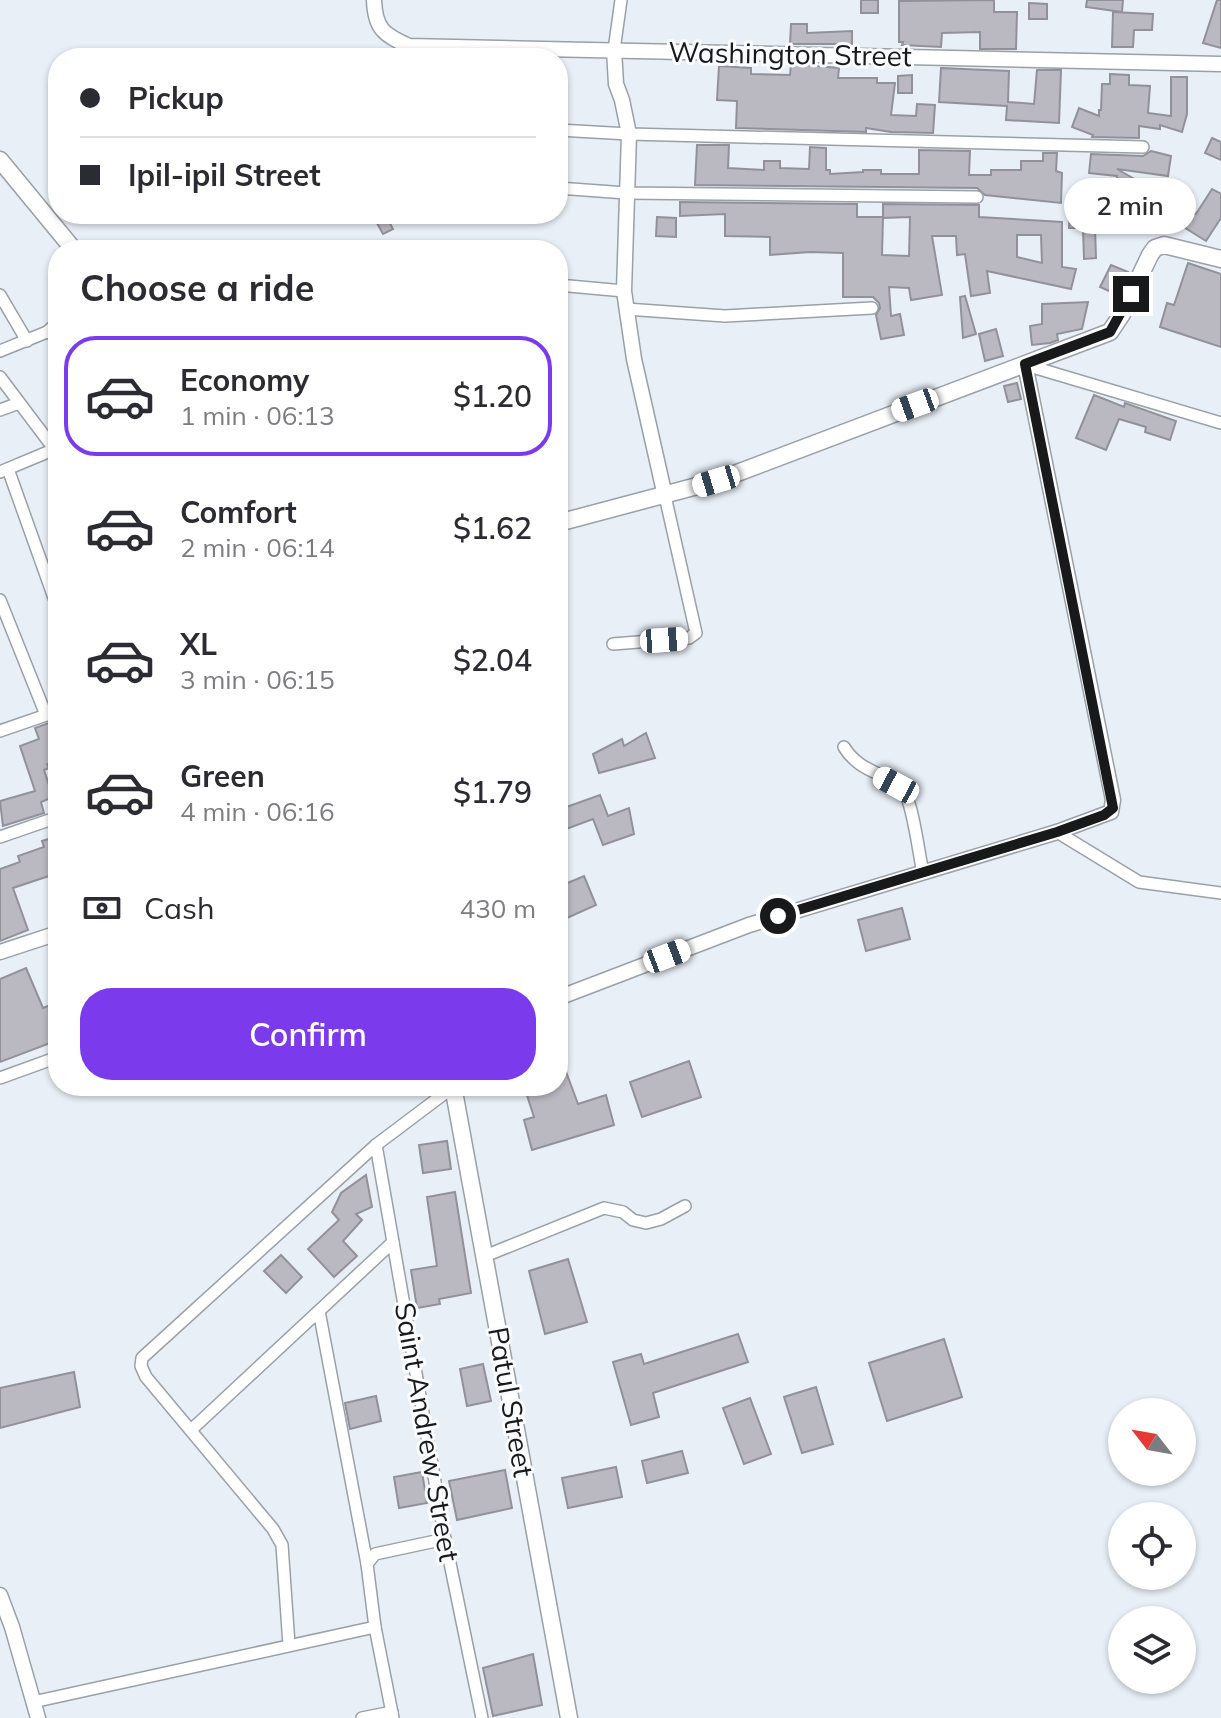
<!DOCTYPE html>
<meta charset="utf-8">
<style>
body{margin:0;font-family:Mulish,sans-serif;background:#f7f7f7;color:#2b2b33;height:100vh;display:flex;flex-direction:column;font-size:30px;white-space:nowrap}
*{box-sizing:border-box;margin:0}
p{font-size:26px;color:#7c7c81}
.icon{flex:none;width:44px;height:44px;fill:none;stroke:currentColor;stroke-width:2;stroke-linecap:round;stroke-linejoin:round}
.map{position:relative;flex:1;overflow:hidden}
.panel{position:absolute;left:48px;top:240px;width:520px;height:856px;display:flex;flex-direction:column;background:#fff;border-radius:32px;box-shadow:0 2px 6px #0004}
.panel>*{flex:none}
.banner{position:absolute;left:48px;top:48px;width:520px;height:176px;border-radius:32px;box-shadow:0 2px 6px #0004;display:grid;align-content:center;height:176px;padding:0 32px;background:#fff}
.needle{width:52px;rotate:301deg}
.tools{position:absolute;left:1108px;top:1398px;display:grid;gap:16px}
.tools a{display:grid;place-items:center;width:88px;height:88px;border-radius:50%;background:#fff;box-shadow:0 2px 6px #0004;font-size:40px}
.end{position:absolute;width:36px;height:36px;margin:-18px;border:10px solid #17191b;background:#fff;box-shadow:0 0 0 4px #fff}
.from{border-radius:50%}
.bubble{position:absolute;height:56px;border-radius:28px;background:#fff;box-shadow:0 2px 6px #0004;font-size:26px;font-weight:600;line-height:56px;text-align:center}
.car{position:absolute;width:24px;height:48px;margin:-24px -12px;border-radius:10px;box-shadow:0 0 6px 2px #0007;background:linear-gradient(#fff 24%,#345 0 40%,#fff 0 76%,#345 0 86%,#fff 0)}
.banner b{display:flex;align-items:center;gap:28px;height:76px;font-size:30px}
.banner b+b{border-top:2px solid #e1e1e2}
.banner i{width:20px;height:20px;background:#2b2b33}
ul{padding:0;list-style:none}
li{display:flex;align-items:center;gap:24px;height:120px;margin:0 16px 12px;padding:0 16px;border:4px solid transparent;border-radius:32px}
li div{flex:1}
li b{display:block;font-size:30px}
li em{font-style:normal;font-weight:600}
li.current{border-color:#7c3aed}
li>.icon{width:72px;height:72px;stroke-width:1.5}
h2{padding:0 32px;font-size:36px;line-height:96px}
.pay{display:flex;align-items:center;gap:20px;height:88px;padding:0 32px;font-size:30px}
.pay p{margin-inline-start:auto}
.button{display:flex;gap:16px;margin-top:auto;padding:16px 32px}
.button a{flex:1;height:92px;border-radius:32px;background:#7c3aed;color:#fff;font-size:32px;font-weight:600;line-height:92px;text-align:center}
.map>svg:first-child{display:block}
</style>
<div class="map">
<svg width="1221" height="1718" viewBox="0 0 1221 1718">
<rect width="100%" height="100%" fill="#e9eff7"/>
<g fill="#bab9c2" stroke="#929199" stroke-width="2" fill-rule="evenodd">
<rect x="861" y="0" width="17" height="13"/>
<path d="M994 0V12H1017L1016 49H980V32L942 33 941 47 902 45 903 42H899V1Z"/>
<path d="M1087 0H1123L1122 12 1086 7Z"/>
<path d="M1217 0H1221V48L1203 43Z"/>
<path d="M1029 3 1047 4V19H1029Z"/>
<path d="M1113 12 1153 14 1152 30H1134L1133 47H1112Z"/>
<path d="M791 24H807V33L852 31V44H790Z"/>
<path d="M791 64 839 68 838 78H877V83H895L891 115 916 116 917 104 935 105 933 133 891 132 866 128V132L736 128 737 101 717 100 719 66 751 68V74L790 75Z"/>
<path d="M941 68 1009 71 1008 102 1034 104 1037 70H1061L1059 123 1006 120 1007 106 939 102Z"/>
<path d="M1110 74 1129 75V85L1150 86 1148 113 1171 116V77H1187V114L1182 132 1160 125V129L1139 126V138L1092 137 1093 135 1072 127 1079 108 1099 116V110H1101L1102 84H1110Z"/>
<path d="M912 75V93H898V76Z"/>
<path d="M1212 138 1221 142V160L1205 153Z"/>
<path d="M697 145H729L728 168 764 170V161H780V168L809 169 810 147 826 148V170H830V174L863 172V170H881V174H919V150L970 151 969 175H991V170H1021V161H1043V153H1057L1056 171 1062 173 1061 203 985 195 977 188 695 185Z"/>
<path d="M1151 151 1171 156 1168 176 1117 169 1196 214 1212 189 1221 194V218L1206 241 1153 208 1160 195 1116 191 1117 176 1089 173 1091 154 1143 156Z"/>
<path d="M680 202 857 204V217H883V204L979 205V217L1062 222V267L1076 269 1071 289 987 271 990 293 971 296 965 254 957 255 956 236H932L942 295 911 300 909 288 889 287 891 316 900 314 904 335 881 339 876 315 880 308 879 303 873 297H843V253L810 252 770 255V237L725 236V214L680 216ZM910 217 909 256 882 255 883 218ZM1017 235H1041L1042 263 1017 257Z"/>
<path d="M1104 208 1105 227 1095 228 1096 258 1084 259 1083 228H1069L1070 209Z"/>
<path d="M372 214H385L393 229 383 234Z"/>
<path d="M657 217 676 218V237L656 236Z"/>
<path d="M1188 263 1221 274V347L1160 327 1167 303 1174 305Z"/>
<path d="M1111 265 1128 272 1118 295 1100 287Z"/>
<path d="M965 296 976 334 963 338 960 297Z"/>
<path d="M1088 302 1082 329 1057 334 1058 340 1050 343 1032 345 1030 326 1042 324V304Z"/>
<path d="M996 329 1003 356 985 361 979 334Z"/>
<path d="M1017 383 1021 399 1008 402 1004 386Z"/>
<path d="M1094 395 1124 407 1125 403 1176 421 1170 440 1145 432 1146 427 1119 419 1106 450 1076 438Z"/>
<path d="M54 721 58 734V760L47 764 49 768 44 770 53 797 41 802 44 813 3 826 0 801 35 791 20 746 39 739 35 728Z"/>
<path d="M646 733 655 758 599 773 593 754 622 739 624 746Z"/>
<path d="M600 795 608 816 629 808 634 834 603 845 593 819 558 832V810Z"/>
<path d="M58 836V873L13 888 28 930 0 941V869L20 862 18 856 44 847 42 841Z"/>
<path d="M584 876 596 905 558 922V887Z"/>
<path d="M902 908 910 939 866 951 858 920Z"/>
<path d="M26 968 43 1008 58 1002V1040L0 1062V979Z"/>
<path d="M558 1050 578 1104 606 1095 614 1125 532 1150 524 1120 534 1117 524 1086H558Z"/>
<path d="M689 1061 701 1097 642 1117 630 1082Z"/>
<path d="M447 1141 451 1169 423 1173 419 1145Z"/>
<path d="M366 1175 372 1207 356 1214 362 1220 343 1241 357 1256 334 1277 308 1249 339 1220 332 1212 341 1193Z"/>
<path d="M455 1192 471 1293 439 1299 440 1304 417 1308 411 1270 437 1266 427 1197Z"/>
<path d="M281 1255 302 1277 286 1293 264 1271Z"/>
<path d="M568 1259 587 1322 545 1334 529 1271Z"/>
<path d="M738 1334 748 1362 653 1393 659 1417 631 1425 613 1362 641 1354 644 1364Z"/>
<path d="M944 1339 962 1397 887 1421 869 1363Z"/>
<path d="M483 1364 491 1401 467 1406 460 1369Z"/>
<path d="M74 1372 80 1407 0 1428V1388Z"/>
<path d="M816 1387 833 1444 802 1453 784 1397Z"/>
<path d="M376 1396 381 1421 350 1429 345 1403Z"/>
<path d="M750 1398 771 1454 744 1464 723 1408Z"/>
<path d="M682 1451 688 1473 647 1483 642 1461Z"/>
<path d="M616 1467 622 1497 568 1508 562 1478Z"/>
<path d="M505 1470 512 1508 457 1520 449 1481Z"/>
<path d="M422 1472 427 1503 399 1508 394 1477Z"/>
<path d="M533 1654 542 1705 493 1716 483 1668Z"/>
</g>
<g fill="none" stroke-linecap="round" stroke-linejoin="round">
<defs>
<g id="minor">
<path d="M614 50 621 0"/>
<path d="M558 130 629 134 1143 147"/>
<path d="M558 188 626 193 977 197"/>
<path d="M558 285 624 291"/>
<path d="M0 295 27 341"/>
<path d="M626 309 725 316 872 308"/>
<path d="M47 332 58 336"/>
<path d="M0 351 47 332 58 322"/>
<path d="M1026 365 1221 423"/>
<path d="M0 377 58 454"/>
<path d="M0 410 19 403"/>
<path d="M8 469 58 609"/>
<path d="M0 472 55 449"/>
<path d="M0 600 46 715"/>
<path d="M613 644 689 638 696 633 665 496"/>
<path d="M0 731 58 711"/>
<path d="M844 747C861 775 890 772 904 792 913 804 919 855 923 873"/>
<path d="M1057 832 1139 882 1221 893"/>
<path d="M0 837 58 817"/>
<path d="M0 1078 58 1057"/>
<path d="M376 1145 445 1539 482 1718"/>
<path d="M485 1256 604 1208 623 1212 633 1220 646 1223 661 1219 685 1206"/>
<path d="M319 1311 367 1564"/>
<path d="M191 1430 393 1242"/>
<path d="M289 1645 282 1545 273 1529 146 1377 141 1366 142 1358 376 1145 453 1087"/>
<path d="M33 1702 375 1627"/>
<path d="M362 1718 392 1712"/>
<path d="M393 1718 375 1627 367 1564 375 1554 445 1539"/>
</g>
<g id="tertiary">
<path d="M374 0C375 29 384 35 409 46L1221 64"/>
<path d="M614 50 616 84 622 100 629 134 624 291 634 359 665 496"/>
<path d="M0 952 58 933"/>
<path d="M558 998 749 925 1057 832 1111 812 1113 800 1025 364"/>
<path d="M0 1595 12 1627 38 1718"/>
</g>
<g id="secondary">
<path d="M0 160 74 250"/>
<path d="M558 523 716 481 1110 332 1122 314 1150 255 1155 248 1164 245 1221 259"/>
<path d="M453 1086 569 1718"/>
</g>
</defs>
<use href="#minor" stroke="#9aa0a7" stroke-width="14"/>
<use href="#tertiary" stroke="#9aa0a7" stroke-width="17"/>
<use href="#secondary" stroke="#9aa0a7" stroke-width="19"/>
<use href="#minor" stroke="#fff" stroke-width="11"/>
<use href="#tertiary" stroke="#fff" stroke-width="14"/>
<use href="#secondary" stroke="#fff" stroke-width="16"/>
</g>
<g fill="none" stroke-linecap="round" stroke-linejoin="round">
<path stroke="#17191b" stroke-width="10" d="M778 916 1057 832 1104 815 1113 808 1025 364 1110 332 1131 294"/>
</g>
<g text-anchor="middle" stroke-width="6" stroke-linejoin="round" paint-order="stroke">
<g font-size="28" fill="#17191b" stroke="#fafcff">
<text transform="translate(790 54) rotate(1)" y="10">Washington Street</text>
<text transform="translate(511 1402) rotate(80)" y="10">Patul Street</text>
<text transform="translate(427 1432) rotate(80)" y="10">Saint Andrew Street</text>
</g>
</g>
</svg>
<div class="tools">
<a><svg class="needle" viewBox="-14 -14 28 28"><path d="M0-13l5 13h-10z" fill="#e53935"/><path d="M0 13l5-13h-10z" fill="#7c7c81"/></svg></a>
<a><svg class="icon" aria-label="locate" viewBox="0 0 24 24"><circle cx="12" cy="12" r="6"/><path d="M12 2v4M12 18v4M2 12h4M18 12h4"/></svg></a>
<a><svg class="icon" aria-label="layers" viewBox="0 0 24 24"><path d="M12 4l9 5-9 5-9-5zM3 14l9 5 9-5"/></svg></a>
</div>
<i class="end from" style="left:778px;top:916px"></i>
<i class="end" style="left:1131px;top:294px"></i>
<div class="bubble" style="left:1064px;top:178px;width:132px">2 min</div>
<i class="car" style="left:915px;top:405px;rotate:250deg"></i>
<i class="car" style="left:716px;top:481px;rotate:253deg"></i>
<i class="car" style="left:664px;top:640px;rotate:86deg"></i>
<i class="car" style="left:896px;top:785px;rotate:298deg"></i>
<i class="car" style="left:667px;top:956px;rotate:69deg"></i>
<div class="banner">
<b><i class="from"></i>Pickup</b>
<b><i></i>Ipil-ipil Street</b>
</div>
<section class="panel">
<h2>Choose a ride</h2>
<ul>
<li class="current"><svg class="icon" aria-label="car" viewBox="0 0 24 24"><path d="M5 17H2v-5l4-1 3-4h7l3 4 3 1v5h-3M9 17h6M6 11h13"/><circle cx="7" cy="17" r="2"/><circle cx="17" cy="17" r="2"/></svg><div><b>Economy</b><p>1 min · 06:13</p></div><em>$1.20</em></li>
<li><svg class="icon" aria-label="car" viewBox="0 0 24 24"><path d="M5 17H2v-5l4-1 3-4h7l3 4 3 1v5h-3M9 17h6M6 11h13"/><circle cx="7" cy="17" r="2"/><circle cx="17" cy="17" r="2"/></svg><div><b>Comfort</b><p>2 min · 06:14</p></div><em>$1.62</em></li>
<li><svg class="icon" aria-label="car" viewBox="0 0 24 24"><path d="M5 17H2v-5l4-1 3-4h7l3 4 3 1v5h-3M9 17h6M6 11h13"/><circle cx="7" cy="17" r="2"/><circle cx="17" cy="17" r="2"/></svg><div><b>XL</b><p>3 min · 06:15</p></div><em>$2.04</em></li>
<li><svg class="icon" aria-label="car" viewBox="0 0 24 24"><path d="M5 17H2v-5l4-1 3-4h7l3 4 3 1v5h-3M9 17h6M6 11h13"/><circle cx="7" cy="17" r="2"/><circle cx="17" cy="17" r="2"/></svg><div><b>Green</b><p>4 min · 06:16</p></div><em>$1.79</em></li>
</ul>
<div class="pay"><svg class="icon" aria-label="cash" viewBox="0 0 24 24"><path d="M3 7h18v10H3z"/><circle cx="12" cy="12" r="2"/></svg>Cash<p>430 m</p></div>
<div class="button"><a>Confirm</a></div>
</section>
</div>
